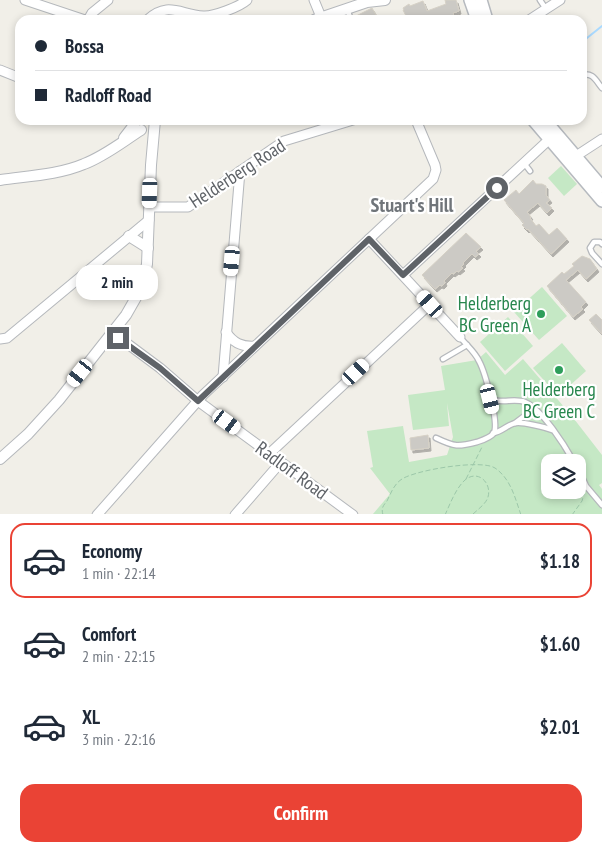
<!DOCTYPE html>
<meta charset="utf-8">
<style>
body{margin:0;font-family:"PT Sans Narrow",sans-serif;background:#f2f2f3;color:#1f2937;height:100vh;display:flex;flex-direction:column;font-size:19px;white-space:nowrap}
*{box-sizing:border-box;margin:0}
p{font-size:16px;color:#747a83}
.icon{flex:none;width:28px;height:28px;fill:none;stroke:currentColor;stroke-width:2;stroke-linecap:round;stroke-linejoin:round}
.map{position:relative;height:514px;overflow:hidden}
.sheet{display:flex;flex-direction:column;background:#fff;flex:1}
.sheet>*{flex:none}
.guide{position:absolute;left:15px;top:15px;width:572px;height:110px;border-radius:15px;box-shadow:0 2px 8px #0003;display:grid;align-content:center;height:110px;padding:0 20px;background:#fff}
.fabs{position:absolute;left:541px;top:454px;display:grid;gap:10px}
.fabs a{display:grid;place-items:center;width:45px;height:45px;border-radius:10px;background:#fff;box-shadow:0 2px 8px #0003;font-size:25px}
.end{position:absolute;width:22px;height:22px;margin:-11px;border:6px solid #5f6368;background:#fff;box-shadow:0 0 0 2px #fff}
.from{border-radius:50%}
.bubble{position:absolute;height:35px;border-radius:15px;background:#fff;box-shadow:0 2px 8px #0003;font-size:16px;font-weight:600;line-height:35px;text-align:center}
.car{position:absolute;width:15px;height:30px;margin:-15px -8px;border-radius:6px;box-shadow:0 0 4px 1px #0007;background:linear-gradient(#fff 24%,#345 0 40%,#fff 0 76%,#345 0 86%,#fff 0)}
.guide b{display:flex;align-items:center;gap:18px;height:48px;font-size:19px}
.guide b+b{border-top:1px solid #e0e1e3}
.guide i{width:12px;height:12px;background:#1f2937}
ul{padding:9px 0 0;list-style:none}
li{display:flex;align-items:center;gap:15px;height:75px;margin:0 10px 8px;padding:0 10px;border:2px solid transparent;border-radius:15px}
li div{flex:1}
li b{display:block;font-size:19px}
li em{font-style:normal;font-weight:600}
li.on{border-color:#ea4335}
li>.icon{width:45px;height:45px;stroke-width:1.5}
.cta{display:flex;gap:10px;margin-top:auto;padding:10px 20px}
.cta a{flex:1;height:58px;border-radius:15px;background:#ea4335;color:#fff;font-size:20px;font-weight:600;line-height:58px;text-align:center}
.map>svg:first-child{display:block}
</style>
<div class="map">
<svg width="602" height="515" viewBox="0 0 602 515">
<defs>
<filter id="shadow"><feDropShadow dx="2" dy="3" stdDeviation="0" flood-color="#0004"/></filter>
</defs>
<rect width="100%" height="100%" fill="#f1efe8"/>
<g fill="#c5e8c5" fill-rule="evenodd">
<path d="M561 166 577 184 564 196 548 178Z"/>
<path d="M542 287 567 316 539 340 514 312Z"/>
<path d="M508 317 533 346 505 371 480 342Z"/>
<path d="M562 343 586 371 558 396 533 368Z"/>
<path d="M486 352 505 375 523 359 571 415 602 455V483L599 485 602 489V514H373L390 494 370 468 373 467 367 431 403 426 409 462 447 455 453 437 447 403 449 426 413 430 408 395 445 390 441 366 477 360ZM550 462H578V490H550Z"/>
</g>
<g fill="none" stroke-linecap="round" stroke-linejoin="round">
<path stroke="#aadaff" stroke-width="2" d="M582 42 602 26"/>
</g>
<g fill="#cccac5" stroke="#d6d1c6" filter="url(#shadow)">
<path d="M445 0H456L459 11 453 13 455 20H408L403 10H404L403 8 409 4 410 6 423 1 427 11 446 4Z"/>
<path d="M372 8 379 20H355L354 17Z"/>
<path d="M533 180 536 184H542L546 186V195L550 200 546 203 552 208 547 213 538 203 527 212 531 217 530 218 536 226 539 224 549 235 557 228 567 239 551 254 528 229 527 230 522 225 524 223 504 200 516 190 519 194Z"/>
<path d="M466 233 481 247 476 251 479 254 475 257 472 254 463 263 464 264 461 267 463 268 458 272 457 271 453 274 452 273 444 281 445 283 442 286 440 285 435 289 422 275Z"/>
<path d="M582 256 590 259 597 269 586 279 578 270 566 280 586 302 581 307 583 309 573 317 547 286 562 272 564 274 574 266 572 264Z"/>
<path d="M596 314 602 320V334L589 320Z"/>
<path d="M428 435 429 448 411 450 410 438Z"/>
</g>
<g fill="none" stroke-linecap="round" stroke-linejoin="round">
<defs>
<g id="service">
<path d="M540 0 546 9"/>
<path d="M347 9 351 20"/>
<path d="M539 14 543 20"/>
<path d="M582 75C593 72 596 81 602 88"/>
<path d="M524 163 530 171"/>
<path d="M602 244 600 242H594L590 248 592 253 602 264"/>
<path d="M443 359 467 345"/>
<path d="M490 399C502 404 514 398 525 402 542 409 565 446 574 462"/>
<path d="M515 423 527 414 537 412"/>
<path d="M493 433C502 432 508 424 516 423 522 422 545 427 552 430"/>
<path d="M436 438C455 447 458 447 477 442 483 440 490 438 494 433 499 422 485 372 479 361 475 352 466 345 460 337"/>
<path d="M578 468 586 486 602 505"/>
</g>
<g id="minor">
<path d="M25 0 85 20"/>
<path d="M314 0 321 17"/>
<path d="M88 20 92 13 108 0"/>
<path d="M147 20C168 1 179 14 203 16 213 17 239 7 247 0"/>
<path d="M529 20 560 0"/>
<path d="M0 70 20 78"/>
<path d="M576 156 602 139"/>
<path d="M149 207H188L284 141 353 120"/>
<path d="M369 239 460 337"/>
<path d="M403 275 554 135"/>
<path d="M226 332C233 343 242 347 255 346"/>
<path d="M113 333 160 368 198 401 353 515"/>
<path d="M0 339 7 338 149 220"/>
<path d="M223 377 240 171"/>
<path d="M270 453 430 304"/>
<path d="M97 515 203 395 433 179 436 170 435 165 416 120"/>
<path d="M235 515 281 462"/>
</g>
<g id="tertiary">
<path d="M314 20 367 2 385 0"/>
<path d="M124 138 134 125 136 120"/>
<path d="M0 180C27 176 58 175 84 164 105 156 122 142 141 130"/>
<path d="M129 236 148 248"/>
<path d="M0 459 28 434 59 400 126 315 142 287 147 264 151 165 155 120"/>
</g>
<g id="secondary">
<path d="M470 0 477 20"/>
<path d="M481 0 487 20"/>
<path d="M533 120 602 201"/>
<path d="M545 120 602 187"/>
</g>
</defs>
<use href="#service" stroke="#b5b8bc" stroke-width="7"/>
<use href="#minor" stroke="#b5b8bc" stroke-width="11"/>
<use href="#tertiary" stroke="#b5b8bc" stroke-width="12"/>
<use href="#secondary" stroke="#b6babf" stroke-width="14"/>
<g stroke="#9cc7a9" stroke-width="1" stroke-dasharray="5 2.5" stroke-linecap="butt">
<path d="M466 479 482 447"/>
<path d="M383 515C381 508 383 506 387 501 391 493 394 484 402 479 416 470 481 459 495 468 511 479 515 498 521 515"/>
<path d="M445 515C450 504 456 488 465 480 478 469 492 483 488 497 486 504 477 510 472 515"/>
<path d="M572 515 582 501 584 494"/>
</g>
<use href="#service" stroke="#fff" stroke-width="4.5"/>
<use href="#minor" stroke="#fff" stroke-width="9"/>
<use href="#tertiary" stroke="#fff" stroke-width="10"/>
<use href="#secondary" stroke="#fff" stroke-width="11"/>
</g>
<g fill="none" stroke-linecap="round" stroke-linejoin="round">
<path stroke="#5f6368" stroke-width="6" d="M118 338 160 368 198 401 369 239 403 275 497 188"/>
</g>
<g fill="#2e9e5b" stroke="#fff" stroke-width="2">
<circle cx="541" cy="314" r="5"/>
<circle cx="559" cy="370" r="5"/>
</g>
<g text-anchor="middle" stroke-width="4.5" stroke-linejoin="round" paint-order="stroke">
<g font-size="19" fill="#5f6368" stroke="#fff">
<text transform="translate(237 173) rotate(-33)" y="7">Helderberg Road</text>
<text transform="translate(292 470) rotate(36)" y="7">Radloff Road</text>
</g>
<g font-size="19" fill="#27864d" stroke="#fff" text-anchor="end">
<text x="531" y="310">Helderberg<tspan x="531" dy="22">BC Green A</tspan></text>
<text x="559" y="396" text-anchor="middle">Helderberg<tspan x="559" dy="22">BC Green C</tspan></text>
</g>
<g font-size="20" font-weight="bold" fill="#70757a" stroke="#fff">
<text x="412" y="212">Stuart's Hill</text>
</g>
</g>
</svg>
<div class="fabs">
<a><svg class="icon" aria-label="layers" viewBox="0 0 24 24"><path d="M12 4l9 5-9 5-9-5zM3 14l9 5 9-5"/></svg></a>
</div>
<i class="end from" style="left:497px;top:188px"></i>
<i class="end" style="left:118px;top:338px"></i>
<div class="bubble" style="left:76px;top:265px;width:82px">2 min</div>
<i class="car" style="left:150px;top:193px;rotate:182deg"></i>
<i class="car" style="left:232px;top:261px;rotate:185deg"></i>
<i class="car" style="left:430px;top:304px;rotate:318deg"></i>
<i class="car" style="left:356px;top:372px;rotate:47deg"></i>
<i class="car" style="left:80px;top:373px;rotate:219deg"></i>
<i class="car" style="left:490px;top:399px;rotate:166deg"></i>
<i class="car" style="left:227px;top:422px;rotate:126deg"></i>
<div class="guide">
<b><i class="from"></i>Bossa</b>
<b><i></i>Radloff Road</b>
</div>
</div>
<section class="sheet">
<ul>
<li class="on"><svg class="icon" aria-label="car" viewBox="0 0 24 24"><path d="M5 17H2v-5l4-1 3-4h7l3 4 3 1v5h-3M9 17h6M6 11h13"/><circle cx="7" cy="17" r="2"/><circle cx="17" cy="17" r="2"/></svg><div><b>Economy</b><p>1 min · 22:14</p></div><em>$1.18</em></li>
<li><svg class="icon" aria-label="car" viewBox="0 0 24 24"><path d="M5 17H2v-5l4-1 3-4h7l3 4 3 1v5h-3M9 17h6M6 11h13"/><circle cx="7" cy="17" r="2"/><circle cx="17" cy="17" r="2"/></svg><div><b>Comfort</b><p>2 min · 22:15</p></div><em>$1.60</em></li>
<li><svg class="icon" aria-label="car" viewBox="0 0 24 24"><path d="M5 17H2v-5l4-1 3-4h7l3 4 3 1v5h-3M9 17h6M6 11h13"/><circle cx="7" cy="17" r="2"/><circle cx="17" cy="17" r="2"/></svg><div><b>XL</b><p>3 min · 22:16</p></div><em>$2.01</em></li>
</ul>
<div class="cta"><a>Confirm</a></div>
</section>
